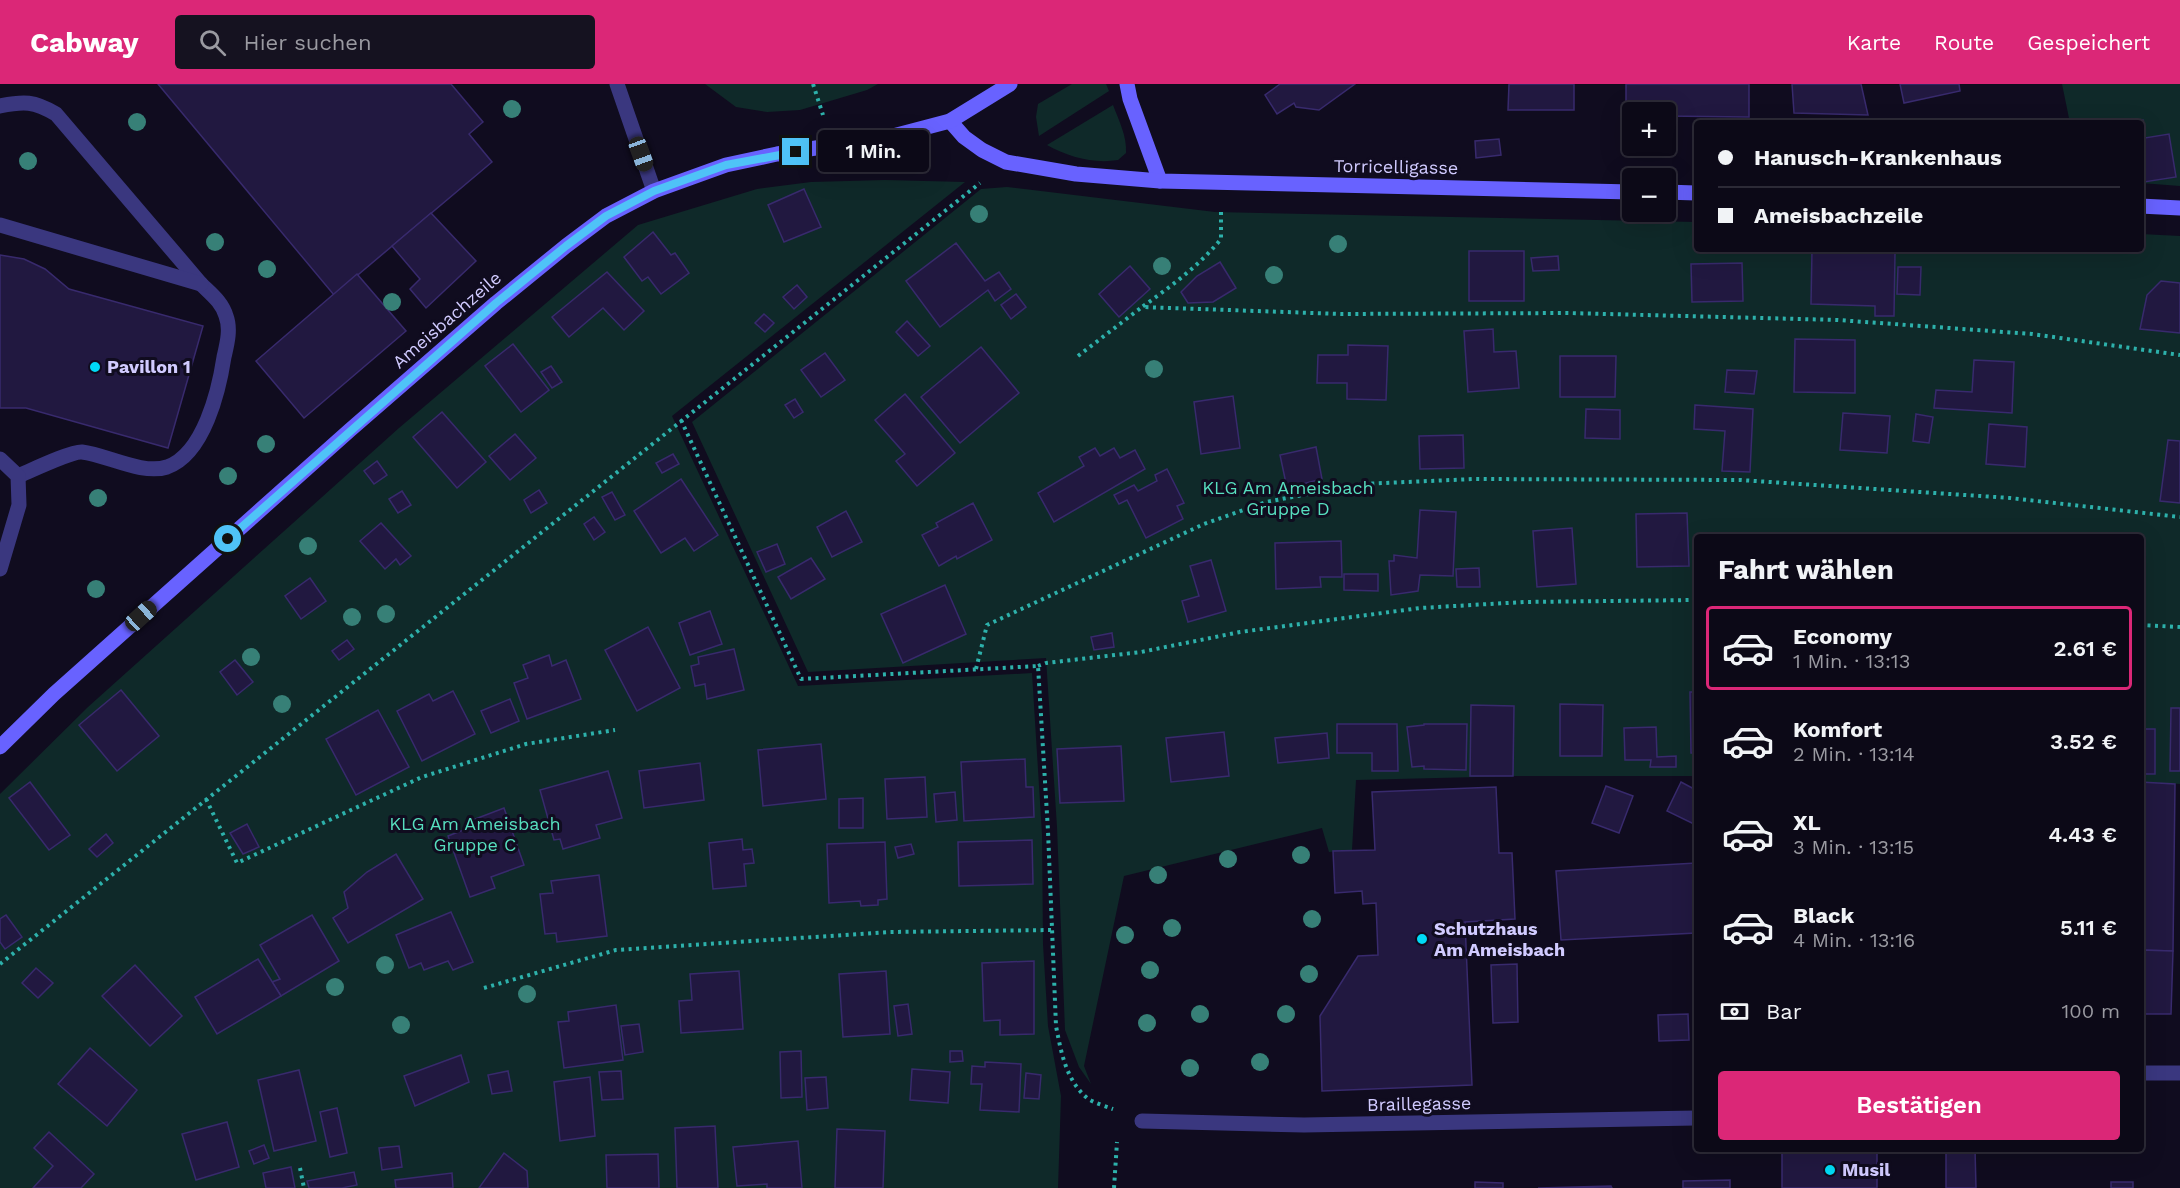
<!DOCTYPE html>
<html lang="de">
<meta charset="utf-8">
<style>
body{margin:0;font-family:"Work Sans",sans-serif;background:#151220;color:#f1f3f6;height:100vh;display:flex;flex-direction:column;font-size:22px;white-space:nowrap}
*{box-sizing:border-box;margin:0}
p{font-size:20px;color:#9a9aa1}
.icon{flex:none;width:33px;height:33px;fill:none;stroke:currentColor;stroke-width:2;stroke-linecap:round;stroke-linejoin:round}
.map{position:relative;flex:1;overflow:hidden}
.side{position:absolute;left:1694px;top:450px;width:450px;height:618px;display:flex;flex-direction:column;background:#0c0917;border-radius:6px;box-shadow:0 6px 24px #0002,0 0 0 2px #2c2a36}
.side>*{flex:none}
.hud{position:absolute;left:1694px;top:36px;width:450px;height:132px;border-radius:6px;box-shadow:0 6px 24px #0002,0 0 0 2px #2c2a36;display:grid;align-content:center;height:132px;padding:0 24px;background:#0c0917}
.buttons{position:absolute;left:1622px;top:18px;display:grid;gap:12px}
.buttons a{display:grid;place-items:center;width:54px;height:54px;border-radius:6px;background:#0c0917;box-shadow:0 6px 24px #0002,0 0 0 2px #2c2a36;font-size:30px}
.end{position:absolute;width:27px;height:27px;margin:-14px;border:8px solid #4fc3f7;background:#111;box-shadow:0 0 0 3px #111}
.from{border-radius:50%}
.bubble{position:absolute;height:42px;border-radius:6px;background:#0c0917;box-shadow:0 6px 24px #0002,0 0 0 2px #2c2a36;font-size:20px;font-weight:600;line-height:42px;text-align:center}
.car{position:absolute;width:18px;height:36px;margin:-18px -9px;border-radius:8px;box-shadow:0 0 4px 2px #0007;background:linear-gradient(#222 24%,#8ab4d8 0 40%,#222 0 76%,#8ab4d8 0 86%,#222 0)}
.hud b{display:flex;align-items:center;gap:21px;height:57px;font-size:22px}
.hud b+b{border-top:2px solid #2c2a36}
.hud i{width:15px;height:15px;background:#f1f3f6}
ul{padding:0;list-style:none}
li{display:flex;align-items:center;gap:18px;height:84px;margin:0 12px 9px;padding:0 12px;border:3px solid transparent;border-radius:6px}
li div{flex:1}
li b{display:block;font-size:22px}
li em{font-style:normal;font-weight:600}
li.current{border-color:#db2777}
li>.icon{width:54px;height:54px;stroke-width:1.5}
h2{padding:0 24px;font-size:27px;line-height:72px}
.pay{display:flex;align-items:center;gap:15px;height:66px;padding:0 24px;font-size:22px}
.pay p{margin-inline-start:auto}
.cta{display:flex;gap:12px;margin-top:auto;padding:12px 24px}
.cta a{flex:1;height:69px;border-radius:6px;background:#db2777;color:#fff;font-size:24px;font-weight:600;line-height:69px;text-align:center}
header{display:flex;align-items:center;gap:36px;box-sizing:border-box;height:84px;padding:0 30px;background:#db2777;color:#fff}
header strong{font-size:28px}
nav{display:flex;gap:33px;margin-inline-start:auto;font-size:21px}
.search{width:420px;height:54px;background:#151220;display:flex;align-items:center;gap:15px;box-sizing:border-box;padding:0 21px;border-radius:6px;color:#9a9aa1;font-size:22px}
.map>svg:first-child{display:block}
</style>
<header>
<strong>Cabway</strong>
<div class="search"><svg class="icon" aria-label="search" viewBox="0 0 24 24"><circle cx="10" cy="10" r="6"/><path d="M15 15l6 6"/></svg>Hier suchen</div>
<nav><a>Karte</a><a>Route</a><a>Gespeichert</a></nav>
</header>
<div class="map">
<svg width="2180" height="1104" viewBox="0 0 2180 1104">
<rect width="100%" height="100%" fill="#100c1f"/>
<g fill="#0f2929">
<path d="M705 0H878L867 6 800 26 767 28 736 23Z"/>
<path d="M1072 0H1106L1109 7 1039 52 1036 33 1038 20Z"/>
<path d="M2062 0H2180V102L2141 99 2140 39H2070Z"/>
<path d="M1113 21C1119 37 1127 52 1126 69L1118 76C1094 80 1068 73 1047 61Z"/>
<path d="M885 96 965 98 672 332 798 602 1032 589 1042 750 1043 860 1048 942 1061 1012 1058 1104H0V710L88 623 399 344 638 141 757 105 811 98Z"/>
<path d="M1007 103 1215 128 1696 138V165H2140L2141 150 2180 152V700L2141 698 2140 453H1696V692H1518L1356 696 1352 766 1329 768 1322 744 1124 792 1084 982 1091 1000 1079 983 1065 946 1057 743 1046 574 808 588 692 338 981 105Z"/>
</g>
<g fill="#211840" stroke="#382a6d" stroke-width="1.5">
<path d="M158 0H451L483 38 469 50 492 78 334 211Z"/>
<path d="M1280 0H1355L1319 26 1296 23 1294 19 1277 30 1265 11Z"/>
<path d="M1509 0H1574V26H1508Z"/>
<path d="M1626 0H1749V33L1665 32V28H1632V32H1626Z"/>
<path d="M1792 0H1861L1868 31 1794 29Z"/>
<path d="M1900 0H1959L1960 7 1904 19Z"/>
<path d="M2143 36 2145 54 2169 50 2176 93 2144 98 2140 76V39H2124Z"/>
<path d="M1499 55 1501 71 1476 74 1475 57Z"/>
<path d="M804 105 821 143 784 158 768 121Z"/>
<path d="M431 129 476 177 426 224 410 205 420 195 392 162Z"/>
<path d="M653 148 671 171 675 169 689 189 661 210 648 193 642 197 624 173Z"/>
<path d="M956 159 985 197 999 188 1011 205 995 217 988 206 940 243 906 197Z"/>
<path d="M1812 166 1895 169 1894 232H1875V222L1811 220Z"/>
<rect x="1469" y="167" width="55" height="50"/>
<path d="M0 171 24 175 45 185 69 205 203 242 168 364 26 324H0Z"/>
<path d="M1558 172 1559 186 1533 187 1531 174Z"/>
<path d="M1220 178 1236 204 1213 218 1188 219 1181 208 1197 192Z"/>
<path d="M1742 179 1743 217 1692 218 1691 180Z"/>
<path d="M1130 182 1150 205 1119 233 1099 210Z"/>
<path d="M1898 183H1921L1920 211 1897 210Z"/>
<path d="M607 188 644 227 624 246 603 224 569 253 552 233Z"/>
<path d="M357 190 406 247 304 334 256 277Z"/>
<path d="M2161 197 2180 199V249L2140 245 2147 211Z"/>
<path d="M797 201 807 213 794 225 783 213Z"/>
<path d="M1016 210 1026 223 1011 235 1001 221Z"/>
<path d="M764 230 774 239 765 248 755 239Z"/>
<path d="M907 237 930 262 918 272 896 248Z"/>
<path d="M1493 245 1494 268 1516 267 1519 304 1468 308 1464 247Z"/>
<path d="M1795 255 1855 256V309L1794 308Z"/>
<path d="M513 260 549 306 521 328 485 282Z"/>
<path d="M1348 261 1388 262 1386 316 1347 315V299H1317L1318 271H1348Z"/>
<path d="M981 263 1019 309 960 359 921 313Z"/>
<path d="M825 269 845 296 821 313 801 286Z"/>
<path d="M1560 272H1616L1615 313H1560Z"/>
<path d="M1974 276 2014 278 2012 329 1934 324 1936 306 1972 308Z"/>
<path d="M551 282 562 298 552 304 541 288Z"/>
<path d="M1727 286 1757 287 1754 310 1725 308Z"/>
<path d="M905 310 955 369 917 402 896 377 905 370 875 336Z"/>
<path d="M1233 312 1240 364 1201 370 1194 318Z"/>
<path d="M795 315 803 328 794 334 785 321Z"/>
<path d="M1695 321 1753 325 1750 388 1722 387 1725 347 1694 345Z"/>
<path d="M1586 325 1620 326V355L1585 354Z"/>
<path d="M442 328 486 378 457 404 413 353Z"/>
<path d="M1843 329 1890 332 1887 369 1840 366Z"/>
<path d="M1916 330 1933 333 1929 359 1913 357Z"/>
<path d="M1989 340 2027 343 2025 383 1986 380Z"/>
<path d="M515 350 536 374 510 396 489 372Z"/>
<path d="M1463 351 1464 384 1420 385 1419 352Z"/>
<path d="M2168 356 2180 357V419L2160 417Z"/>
<path d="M1316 363 1322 395 1287 404 1280 371Z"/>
<path d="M1095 364 1100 372 1114 364 1120 374 1135 366 1145 385 1054 438 1038 409 1084 382 1079 373Z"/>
<path d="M673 370 679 380 662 389 656 379Z"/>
<path d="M377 377 387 391 374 400 364 387Z"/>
<path d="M1167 385 1184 419 1177 422 1183 435 1146 454 1127 416 1119 420 1114 411 1134 401 1138 407 1157 397 1155 391Z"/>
<path d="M681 395 718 451 694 467 685 454 661 469 634 427Z"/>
<path d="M539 406 547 419 531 429 524 416Z"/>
<path d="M402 407 411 421 398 429 389 415Z"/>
<path d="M612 408 625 431 615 436 602 413Z"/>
<path d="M973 419 992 456 957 475 956 472 939 482 922 451 938 443 936 439Z"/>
<path d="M1420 426 1456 428 1453 492 1420 491 1418 507 1391 511 1389 477H1394V471L1417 474Z"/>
<path d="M846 427 862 458 832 473 817 443Z"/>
<path d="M1687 429 1689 482 1637 483 1636 430Z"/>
<path d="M594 433 605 448 594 456 584 440Z"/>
<path d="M381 439 411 472 400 481 396 475 385 485 360 457Z"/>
<path d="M1572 444 1576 500 1537 503 1533 447Z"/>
<path d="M1341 457 1342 493H1320L1321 503 1276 505 1275 459Z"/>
<path d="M777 460 785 480 766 488 757 468Z"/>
<path d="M811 474 825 495 791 515 778 493Z"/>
<path d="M1211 476 1226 527 1188 538 1182 517 1199 512 1190 482Z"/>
<path d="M1479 484 1480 503H1457L1456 485Z"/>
<path d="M1344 490H1378V507L1344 506Z"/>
<path d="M310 494 326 517 301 535 285 512Z"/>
<path d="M945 501 966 550 903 579 881 530Z"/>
<path d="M710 527 722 560 690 571 679 539Z"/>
<path d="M648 543 680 604 637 627 605 566Z"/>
<path d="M1112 549 1114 563 1094 566 1091 553Z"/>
<path d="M347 556 354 565 339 576 332 567Z"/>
<path d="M734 565 744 606 707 615 705 600 695 602 691 582 699 580 698 573Z"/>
<path d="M549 571 552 582 566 576 581 615 527 635 514 599 528 594 523 581Z"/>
<path d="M235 576 253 598 237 611 220 588Z"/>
<path d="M121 606 159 652 117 687 79 641Z"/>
<path d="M453 607 475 650 422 677 397 627 429 610 433 617Z"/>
<path d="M1690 608H1696V669H1691Z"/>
<path d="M510 615 519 637 491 649 481 627Z"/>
<path d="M1560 620 1603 621 1602 672H1560Z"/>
<path d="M1471 621 1514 622 1513 692H1470Z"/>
<path d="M2171 624H2180V687H2170Z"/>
<path d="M378 626 409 683 356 711 326 655Z"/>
<path d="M1337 640H1397L1398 687H1372V669H1337Z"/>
<path d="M1424 640H1467L1466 686 1424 685V682L1412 683 1407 643 1424 641Z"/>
<path d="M1656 643 1657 673 1676 672V683H1650L1651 676H1625L1624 644Z"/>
<rect x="2140" y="645" width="15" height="45"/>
<path d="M1224 648 1229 692 1171 698 1166 654Z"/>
<path d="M1327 649 1329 674 1278 679 1275 654Z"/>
<path d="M821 660 826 715 763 722 758 666Z"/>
<path d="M1121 662 1124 717 1060 719 1057 665Z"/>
<path d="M1025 675 1026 703H1033L1034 733 964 737 961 678Z"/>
<path d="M700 679 704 716 644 724 639 687Z"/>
<path d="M608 687 622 734 596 741 600 754 563 765 560 755 554 756 540 706Z"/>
<path d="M925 693 927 733 887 735 885 695Z"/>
<path d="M30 698 70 751 49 766 9 714Z"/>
<path d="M1681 698 1696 706V741L1667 727Z"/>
<path d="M2140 698 2175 700 2173 867 2140 866Z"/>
<path d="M1606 702 1633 712 1619 749 1592 739Z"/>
<path d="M1496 703 1499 769H1512L1515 835 1465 838 1472 1001 1322 1007 1320 932 1358 872 1378 871 1376 819 1363 820 1362 807 1335 809 1333 767 1375 766 1372 708Z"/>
<path d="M955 708 957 736 936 738 934 710Z"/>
<path d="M863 714V744H839V715Z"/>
<path d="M504 724 524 781 491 793 495 804 470 813 448 752 471 743 470 737Z"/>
<path d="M247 740 259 763 243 770 230 749Z"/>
<path d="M106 750 113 759 97 773 89 765Z"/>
<path d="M742 755 743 766 752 765 754 779 744 780 746 802 713 805 709 759Z"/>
<path d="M1032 756 1033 800 959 802 958 758Z"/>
<path d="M885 758 887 815 878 816V821L861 822 860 817 829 819 827 760Z"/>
<path d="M911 760 914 770 898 774 895 763Z"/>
<path d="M396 770 423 815 348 859 333 834 348 824 344 808 367 788Z"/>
<path d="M1696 779V849L1561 856 1556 787Z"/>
<path d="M599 791 607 852 557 858 556 849 545 850 540 810 553 809 551 797Z"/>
<path d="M451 828 473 878 453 886 448 877 424 886 421 879 409 884 396 851Z"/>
<path d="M6 831 22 853 5 865 0 858V835Z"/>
<path d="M312 831 339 877 281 912 272 898 280 895 260 861Z"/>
<path d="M2140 866 2173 867 2171 930H2140Z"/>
<path d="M258 875 281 912 217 950 195 913Z"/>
<path d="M1034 877V950L1000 951V936L984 937 982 879Z"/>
<path d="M1517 880 1518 938 1493 939 1491 881Z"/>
<path d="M135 881 182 932 150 962 102 912Z"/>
<path d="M36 884 53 899 38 914 22 899Z"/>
<path d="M739 887 743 945 681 949 679 917 692 916 690 890Z"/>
<path d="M886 887 890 950 843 953 839 890Z"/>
<path d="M908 920 912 950 898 952 894 922Z"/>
<path d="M616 921 623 976 564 984 558 938 569 937 568 928Z"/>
<path d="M1688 930 1689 956 1659 957 1658 931Z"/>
<path d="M639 940 643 968 625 971 621 942Z"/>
<path d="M90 964 137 1006 107 1042 58 1000Z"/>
<path d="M801 967 802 1013 781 1014 780 968Z"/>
<path d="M950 967H962L963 977 950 978Z"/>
<path d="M461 971 469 998 415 1022 404 992Z"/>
<path d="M985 978 1021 980 1019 1028 980 1026 982 1000H971L972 982 985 983Z"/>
<path d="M912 985 950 988 948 1019 910 1016Z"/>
<path d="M299 986 316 1057 274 1067 258 996Z"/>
<path d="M508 987 512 1007 492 1010 488 991Z"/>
<path d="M621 987 623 1015 602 1016 599 988Z"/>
<path d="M1026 989 1041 991 1039 1015 1024 1014Z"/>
<path d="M590 993 595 1052 560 1057 554 998Z"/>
<path d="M826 993 828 1024 807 1026 805 994Z"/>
<path d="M337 1024 347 1069 330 1073 320 1028Z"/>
<path d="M227 1038 239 1083 196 1096 182 1050Z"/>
<path d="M715 1042 718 1104H677L675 1044Z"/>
<path d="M837 1045 885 1047 883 1104H835Z"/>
<path d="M49 1048 94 1090 81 1104H33L53 1082 34 1064Z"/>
<path d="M798 1057 802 1104H767V1100L737 1102 733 1063Z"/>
<path d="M264 1061 269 1074 254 1080 249 1067Z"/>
<path d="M399 1062 402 1083 382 1086 379 1064Z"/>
<path d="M1946 1065H1975L1976 1104H1946Z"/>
<path d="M1877 1067V1104H1782V1068Z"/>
<path d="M504 1069 527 1087 528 1104H479Z"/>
<path d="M658 1070 659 1104H607L606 1071Z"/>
<path d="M291 1083 295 1104H266L263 1089Z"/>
<path d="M354 1088 357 1101 342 1104H309L307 1097Z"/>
<path d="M452 1089 453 1104H396L395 1096Z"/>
<path d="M1730 1096V1104H1683V1097Z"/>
<path d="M1475 1098 1503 1099V1104H1475Z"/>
<rect x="2111" y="1098" width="22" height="6"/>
<path d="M1611 1102 1612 1104H1538Z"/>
</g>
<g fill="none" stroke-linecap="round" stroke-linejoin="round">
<g stroke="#2db1ab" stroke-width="4" stroke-dasharray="3 4.5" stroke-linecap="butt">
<path d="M813 0 823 31"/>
<path d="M1221 128V155C1199 182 1170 203 1142 223L1342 230 1568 229 1838 236 2032 250 2180 271"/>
<path d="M1078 272 1142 223"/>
<path d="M681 336 801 595 1038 582 1048 747 1056 942C1061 968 1066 996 1087 1014 1094 1019 1105 1022 1113 1025"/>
<path d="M2140 541 2180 543"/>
<path d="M1038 582 1046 579 1141 568 1240 548 1420 524 1524 518 1696 516"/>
<path d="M976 585 987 541 1204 440 1266 418 1361 400 1474 395 1740 396 2010 414 2180 433"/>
<path d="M206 715 237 779 422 693 526 660 615 646"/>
<path d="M0 880 980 99"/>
<path d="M484 904 616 866 890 848 1052 846"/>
<path d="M300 1084 304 1104"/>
<path d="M1114 1104 1117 1058"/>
</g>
<g stroke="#3a377f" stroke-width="15">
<path d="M0 22C24 17 34 17 56 30L201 200C211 210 222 218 226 232 231 245 227 260 224 273 219 306 204 370 167 383 142 391 107 371 82 368 72 367 30 387 18 392"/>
<path d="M0 141 201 200"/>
<path d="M0 375 18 392 19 421 0 485"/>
</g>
<g stroke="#3a377f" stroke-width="15">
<path d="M617 0 654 107"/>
<path d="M2140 989H2180"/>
<path d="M1142 1037 1304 1041 1696 1034"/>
</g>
<g stroke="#6862ff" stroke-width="15">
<path d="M1127 0 1130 15 1160 97"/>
<path d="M950 37 964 53 982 66 1006 78 1076 90 1160 97 1632 108"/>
<path d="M1665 108 1696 109"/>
<path d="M2140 122 2180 124"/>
<path d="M0 663 54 610 350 346 496 219 566 162 606 132 654 107 726 81 777 70 893 52 950 37 1010 0"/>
</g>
</g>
<g fill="#378077">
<circle cx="512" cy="25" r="9"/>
<circle cx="137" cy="38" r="9"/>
<circle cx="28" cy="77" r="9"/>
<circle cx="979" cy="130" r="9"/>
<circle cx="215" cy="158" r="9"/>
<circle cx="1338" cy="160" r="9"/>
<circle cx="1162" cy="182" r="9"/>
<circle cx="267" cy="185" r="9"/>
<circle cx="1274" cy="191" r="9"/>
<circle cx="392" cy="218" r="9"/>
<circle cx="1154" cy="285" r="9"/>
<circle cx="266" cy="360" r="9"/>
<circle cx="228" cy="392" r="9"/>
<circle cx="98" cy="414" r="9"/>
<circle cx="308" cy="462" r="9"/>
<circle cx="96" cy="505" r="9"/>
<circle cx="386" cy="530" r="9"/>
<circle cx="352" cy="533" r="9"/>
<circle cx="251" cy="573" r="9"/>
<circle cx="282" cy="620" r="9"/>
<circle cx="1301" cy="771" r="9"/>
<circle cx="1228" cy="775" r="9"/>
<circle cx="1158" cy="791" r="9"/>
<circle cx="1312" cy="835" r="9"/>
<circle cx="1172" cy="844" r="9"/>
<circle cx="1125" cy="851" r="9"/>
<circle cx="385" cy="881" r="9"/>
<circle cx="1150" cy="886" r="9"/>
<circle cx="1309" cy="890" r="9"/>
<circle cx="335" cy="903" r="9"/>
<circle cx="527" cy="910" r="9"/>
<circle cx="1200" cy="930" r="9"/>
<circle cx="1286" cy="930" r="9"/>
<circle cx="1147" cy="939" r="9"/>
<circle cx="401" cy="941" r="9"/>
<circle cx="1260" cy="978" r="9"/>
<circle cx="1190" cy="984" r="9"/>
</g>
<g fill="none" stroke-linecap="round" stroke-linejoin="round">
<path stroke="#4fc3f7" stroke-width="8" d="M228 455 496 219 566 162 606 132 654 107 726 81 796 68"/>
</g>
<g fill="#00daf6" stroke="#100c1f" stroke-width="2">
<circle cx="95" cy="283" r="6"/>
<circle cx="1422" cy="855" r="6"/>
<circle cx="1830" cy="1086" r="6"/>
</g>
<g text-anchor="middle" stroke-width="6" stroke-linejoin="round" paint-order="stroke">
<g font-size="18" fill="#d1cbff" stroke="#100c1f">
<text transform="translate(1396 83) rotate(1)" y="6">Torricelligasse</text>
<text transform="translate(447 236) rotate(-41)" y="6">Ameisbachzeile</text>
<text transform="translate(1419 1020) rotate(-1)" y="6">Braillegasse</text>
</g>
<g font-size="18" font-weight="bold" fill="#d1cbff" stroke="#100c1f" text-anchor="start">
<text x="107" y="289">Pavillon 1</text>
<text x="1434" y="851">Schutzhaus<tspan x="1434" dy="21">Am Ameisbach</tspan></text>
<text x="1842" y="1092">Musil</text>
</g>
<g font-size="18" fill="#57dfbf" stroke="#100c1f">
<text x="1288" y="410">KLG Am Ameisbach<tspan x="1288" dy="21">Gruppe D</tspan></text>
<text x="475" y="746">KLG Am Ameisbach<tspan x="475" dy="21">Gruppe C</tspan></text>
</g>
</g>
</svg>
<div class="buttons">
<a>+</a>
<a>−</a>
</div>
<i class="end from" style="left:228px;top:455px"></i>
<i class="end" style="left:796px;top:68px"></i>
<div class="bubble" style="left:818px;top:46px;width:111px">1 Min.</div>
<i class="car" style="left:641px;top:70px;rotate:160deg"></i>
<i class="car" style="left:141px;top:532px;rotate:48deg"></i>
<div class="hud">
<b><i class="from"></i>Hanusch-Krankenhaus</b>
<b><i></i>Ameisbachzeile</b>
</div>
<section class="side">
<h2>Fahrt wählen</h2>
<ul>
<li class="current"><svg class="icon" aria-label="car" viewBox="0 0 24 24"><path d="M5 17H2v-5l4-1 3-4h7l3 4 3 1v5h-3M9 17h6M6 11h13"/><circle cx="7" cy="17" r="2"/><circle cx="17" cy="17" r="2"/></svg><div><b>Economy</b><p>1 Min. · 13:13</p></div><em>2.61 €</em></li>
<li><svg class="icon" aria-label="car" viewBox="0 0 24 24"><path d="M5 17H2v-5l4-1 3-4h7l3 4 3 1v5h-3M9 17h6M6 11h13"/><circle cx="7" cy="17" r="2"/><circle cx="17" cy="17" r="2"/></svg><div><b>Komfort</b><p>2 Min. · 13:14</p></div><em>3.52 €</em></li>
<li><svg class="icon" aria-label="car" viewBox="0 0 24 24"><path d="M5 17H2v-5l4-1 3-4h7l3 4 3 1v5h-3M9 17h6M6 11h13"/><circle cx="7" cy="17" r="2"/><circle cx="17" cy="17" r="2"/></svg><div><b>XL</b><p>3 Min. · 13:15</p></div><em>4.43 €</em></li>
<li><svg class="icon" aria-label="car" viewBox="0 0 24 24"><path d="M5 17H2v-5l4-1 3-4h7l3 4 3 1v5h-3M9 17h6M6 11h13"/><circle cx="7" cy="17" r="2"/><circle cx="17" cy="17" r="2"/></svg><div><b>Black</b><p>4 Min. · 13:16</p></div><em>5.11 €</em></li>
</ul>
<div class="pay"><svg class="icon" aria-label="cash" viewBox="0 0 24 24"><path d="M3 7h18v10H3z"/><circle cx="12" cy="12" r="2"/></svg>Bar<p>100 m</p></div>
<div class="cta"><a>Bestätigen</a></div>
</section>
</div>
